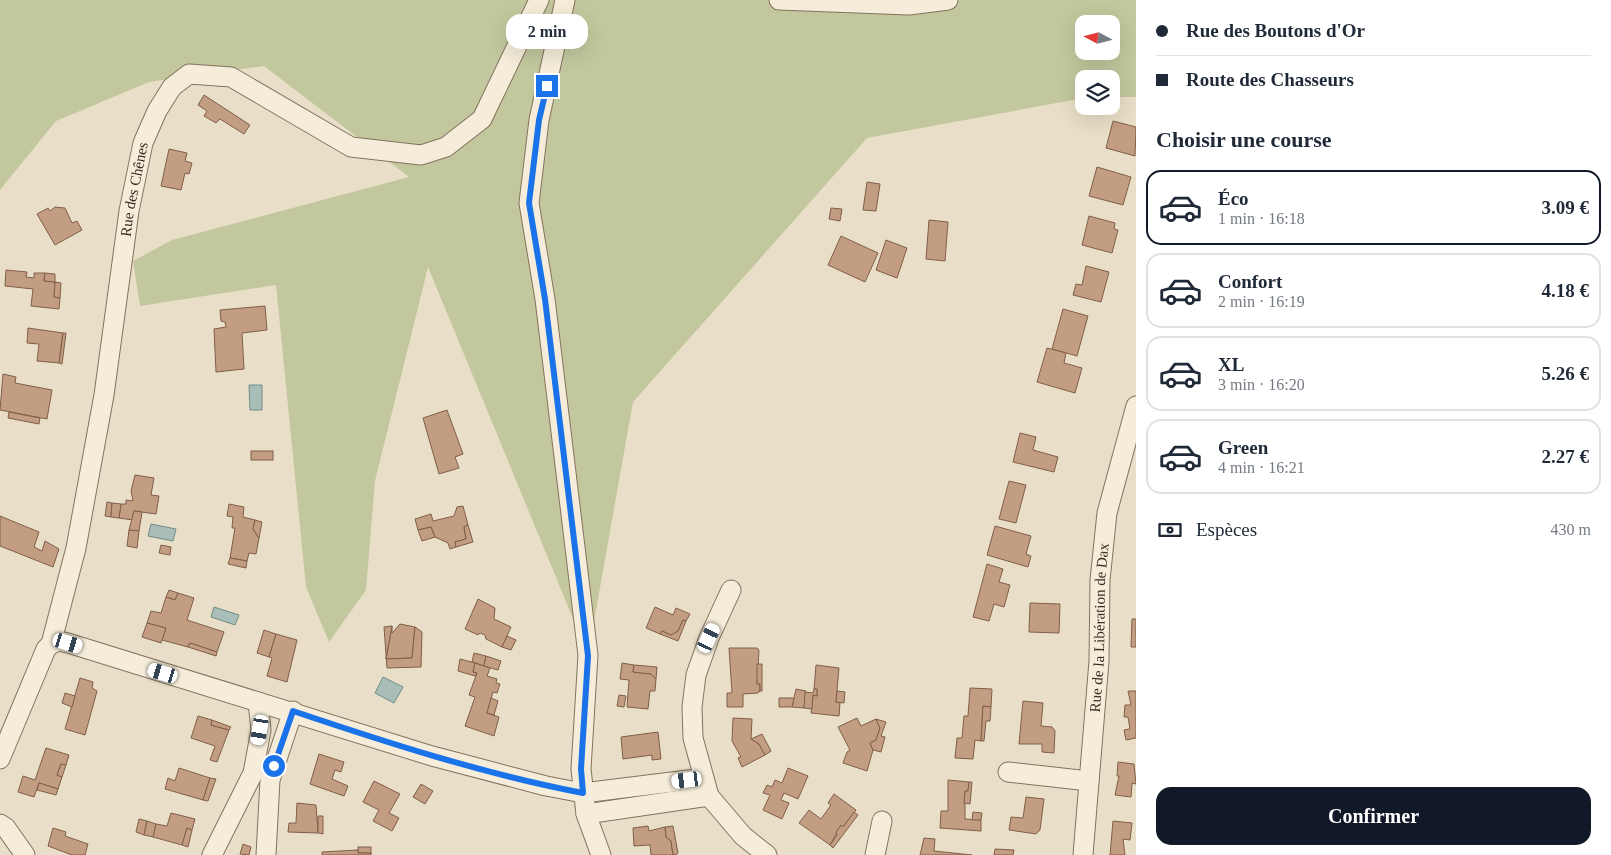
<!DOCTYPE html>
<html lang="fr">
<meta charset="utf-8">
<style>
body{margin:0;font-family:"Times New Roman",serif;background:#f6f6f7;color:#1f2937;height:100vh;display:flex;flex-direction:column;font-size:19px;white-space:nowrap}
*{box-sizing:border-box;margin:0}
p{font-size:16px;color:#747a83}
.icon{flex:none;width:28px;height:28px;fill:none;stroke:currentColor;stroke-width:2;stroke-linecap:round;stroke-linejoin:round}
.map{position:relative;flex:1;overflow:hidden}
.panel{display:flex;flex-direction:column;background:#fff;width:475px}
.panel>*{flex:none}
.banner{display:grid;align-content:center;height:110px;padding:0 20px;background:#fff}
.needle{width:32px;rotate:277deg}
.buttons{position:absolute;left:1075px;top:15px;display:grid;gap:10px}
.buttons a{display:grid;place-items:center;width:45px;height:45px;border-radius:10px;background:#fff;box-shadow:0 5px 20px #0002;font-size:25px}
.end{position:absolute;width:22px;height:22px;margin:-11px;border:6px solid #1a73e8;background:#fff;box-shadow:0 0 0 2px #fff}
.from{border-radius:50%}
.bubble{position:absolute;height:35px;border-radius:15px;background:#fff;box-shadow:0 5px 20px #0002;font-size:16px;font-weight:700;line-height:35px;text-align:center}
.car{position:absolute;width:15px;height:30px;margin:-15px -8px;border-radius:6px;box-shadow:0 0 4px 1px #0007;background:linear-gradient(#fff 24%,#345 0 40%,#fff 0 76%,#345 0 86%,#fff 0)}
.banner b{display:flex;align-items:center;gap:18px;height:48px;font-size:19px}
.banner b+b{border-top:1px solid #e0e1e3}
.banner i{width:12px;height:12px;background:#1f2937}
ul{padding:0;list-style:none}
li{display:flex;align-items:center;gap:15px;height:75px;margin:0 10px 8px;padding:0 10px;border:2px solid #e0e1e3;border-radius:15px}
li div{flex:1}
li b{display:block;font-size:19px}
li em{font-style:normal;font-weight:700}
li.on{border-color:#111827}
li>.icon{width:45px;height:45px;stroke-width:1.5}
h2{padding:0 20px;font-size:22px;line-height:60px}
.pay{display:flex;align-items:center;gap:12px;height:55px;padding:0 20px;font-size:19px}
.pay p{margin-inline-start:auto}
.cta{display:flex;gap:10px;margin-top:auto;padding:10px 20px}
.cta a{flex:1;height:58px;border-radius:15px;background:#111827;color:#fff;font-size:20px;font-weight:700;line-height:58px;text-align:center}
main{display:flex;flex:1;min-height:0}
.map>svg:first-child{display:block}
</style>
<main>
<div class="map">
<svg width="1136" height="855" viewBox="0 0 1136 855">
<rect width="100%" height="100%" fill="#e9dfc8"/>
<path fill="#c2c79d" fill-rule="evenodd" d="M0 0H1136V97H1111V79H1084V98L867 138 633 402 588 655 428 267 375 481 366 590 329 642 306 587 276 285 140 306 133 261 172 240 409 177 264 66 149 82 56 121 0 190ZM1084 24H1111V51H1084Z"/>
<g fill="#a9beb8" stroke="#708c85">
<path d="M249 385H262V410H250Z"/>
<path d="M151 524 176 529 173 541 148 536Z"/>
<path d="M214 607 239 615 235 625 211 617Z"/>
<path d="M383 677 403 687 394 703 375 693Z"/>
</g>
<g fill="#c39d82" stroke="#805e48">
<path d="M204 95 250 125 244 134 220 119 216 123 204 116 207 111 198 105Z"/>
<path d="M1113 121 1136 127 1135 156 1106 148Z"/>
<path d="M169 149 187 153 185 161 192 163 189 174 185 173 181 190 161 186Z"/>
<path d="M1097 167 1131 177 1123 205 1089 196Z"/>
<path d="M867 182 880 184 876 211 863 210Z"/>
<path d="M55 207 65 208 72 223 77 221 82 230 55 245 37 214 48 208 50 211Z"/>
<path d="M831 208 842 209 840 221 829 219Z"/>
<path d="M1089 216 1115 223 1114 229 1118 230 1112 253 1082 245Z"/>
<path d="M929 220 948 222 945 261 926 259Z"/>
<path d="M841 236 878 253 865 282 828 265Z"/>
<path d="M886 240 907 248 897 278 876 270Z"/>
<path d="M1086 266 1109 272 1101 302 1073 295 1076 284 1082 285Z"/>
<path d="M6 270 27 272 26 277 34 278V273H45L44 281 55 282 54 297 60 298 59 309 31 306 33 289 5 286Z"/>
<path d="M45 273 55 274V282L44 281Z"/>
<path d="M55 282 61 283 60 298 54 297Z"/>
<path d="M265 306 267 330 242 333 244 369 216 372 214 329 226 327 225 322 221 321 220 310Z"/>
<path d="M1063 309 1088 316 1077 356 1052 349Z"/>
<path d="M28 328 63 333 59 363 37 361 39 344 27 343Z"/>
<path d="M63 333H66L62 364 59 363Z"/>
<path d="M1047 348 1066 353 1064 363 1082 368 1075 393 1037 382Z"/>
<path d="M3 374 16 377 15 383 52 390 47 419 0 410Z"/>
<path d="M447 410 463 454 455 457 459 468 439 474 423 418Z"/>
<path d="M9 412 40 418 39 424 8 418Z"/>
<path d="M1020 433 1036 437 1033 450 1058 457 1054 472 1013 462Z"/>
<rect x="251" y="451" width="22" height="9"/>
<path d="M135 475 154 478 151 495 159 496 156 514 134 511 133 520 119 518 121 504H126V500L133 501 131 491Z"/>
<path d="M1009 481 1026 485 1016 523 999 519Z"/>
<path d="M107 502 112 503 111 517 105 516Z"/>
<path d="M112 503 121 504 119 518 111 517Z"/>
<path d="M229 504 244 507 243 517 255 520 253 529 259 538 256 554 249 553 247 561 230 558 235 528H232L233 517 227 516Z"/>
<path d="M463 506 468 525 464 527 466 539 455 542 456 547 450 549 448 543 435 537 431 527 418 530 415 519 431 514 433 521 454 516 457 507Z"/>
<path d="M134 511 142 512 139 531 129 530Z"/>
<path d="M0 516 39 532 34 547 42 551 45 541 59 549 53 567 0 546Z"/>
<path d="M255 520 262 522 259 538 253 529Z"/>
<path d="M468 525 473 542 456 547 455 542 466 539 464 527Z"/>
<path d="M995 526 1031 536 1026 554 1031 556 1028 567 987 555Z"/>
<path d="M431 527 435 537 422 541 418 530Z"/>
<path d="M129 530 139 531 137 548 127 546Z"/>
<path d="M161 545 171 547 170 555 159 553Z"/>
<path d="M230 558 247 561 246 568 228 564Z"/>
<path d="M987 564 1003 569 999 582 1010 585 1004 607 994 604 989 621 973 617Z"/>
<path d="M169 590 178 593 175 600 166 597Z"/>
<path d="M178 593 194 598 187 620 224 632 217 652 190 643 188 647 162 640 166 628 147 623 151 611 161 613 166 597 175 600Z"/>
<path d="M478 599 495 608 494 619 511 627 502 647 486 639 485 635 480 633 478 635 465 629Z"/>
<path d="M1030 603 1060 604 1059 633 1029 632Z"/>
<path d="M655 607 673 615 676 608 690 614 686 621 683 620 678 631 671 635 662 631 660 634 646 628Z"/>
<path d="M1132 619H1136V647H1131Z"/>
<path d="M683 620 686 621 678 641 660 634 662 631 671 635 678 631Z"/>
<path d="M147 623 166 628 161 643 142 637Z"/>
<path d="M400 624 415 627 412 658 386 659 392 626V633Z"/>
<path d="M392 626 386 659 412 658 415 627 422 632 421 667 387 668 384 627Z"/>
<path d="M264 630 276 634 269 657 257 653Z"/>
<path d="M276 634 297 640 287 682 267 676 272 658 269 657Z"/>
<path d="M507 636 516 640 511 650 502 647Z"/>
<path d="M190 643 217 652 216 656 188 647Z"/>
<path d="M729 648H757L759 650 757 684H760V691L758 693 743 694V707H727V693H732Z"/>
<path d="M474 653 486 656 484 666 472 662Z"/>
<path d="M486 656 501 661 498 670 484 666Z"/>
<path d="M460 659 475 663 473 672 477 673 475 676 458 671Z"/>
<path d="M475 663 490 668 487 676 497 679 496 683 500 684 497 693 493 692 487 713 499 717 494 736 465 726 475 697 469 695 477 673 473 672Z"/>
<path d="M622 663 634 665 633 672 651 674 656 679 655 691H650L648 709 627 707 629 680 620 679Z"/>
<path d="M757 664H762V691H760V684H757Z"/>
<path d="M634 665 657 667 656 679 651 674 633 672Z"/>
<path d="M816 665 839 668 836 702H840L839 716 811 713 813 695 817 696V689H814Z"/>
<path d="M80 678 93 682 92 688 97 691 85 735 65 729Z"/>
<path d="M970 688 992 689 991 707 983 706 981 741 975 740 973 759 955 758 957 738H962L964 716H968Z"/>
<path d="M796 689 806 691 804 708 792 707Z"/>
<path d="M814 689H817V696L813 695 812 709 804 708 805 692 813 693Z"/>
<path d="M837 691 845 692 844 703 836 702Z"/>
<path d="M1128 691H1136V738L1126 740 1124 730 1130 729 1128 717H1124L1125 705H1131Z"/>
<path d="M65 693 75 696 72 707 62 703Z"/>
<path d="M619 695 626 696 624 707 617 706Z"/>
<path d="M491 698 498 701 494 715 487 713Z"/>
<path d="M779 698H794L792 707H779Z"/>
<path d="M1023 701 1043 703 1041 726 1052 727 1055 731 1054 753 1042 752V744H1019Z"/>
<path d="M983 706 991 707 990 721H986L984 741H981Z"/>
<path d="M198 716 212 720 211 725 229 730 217 762 210 760 215 746 191 738Z"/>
<path d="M733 718 752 719 751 739 759 744 765 755 742 767 738 758 741 757 732 741Z"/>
<path d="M857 718 861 726 876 719 880 728 876 740 870 743 873 750 867 771 843 763 847 752 850 750 838 727Z"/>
<path d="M876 719 886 722 881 736 885 737 881 752 873 750 870 743 876 740 880 728Z"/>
<path d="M212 720 231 727 229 730 211 725Z"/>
<path d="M658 732 661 759 652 760V755L623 759 621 737Z"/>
<path d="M762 734 771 751 765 755 759 744 751 739Z"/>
<path d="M46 748 69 755 66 765 61 764 57 775 62 777 58 789 39 783 34 797 18 792 23 776 35 780Z"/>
<path d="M319 754 344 762 341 772 335 770 332 779 348 786 344 796 310 784Z"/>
<path d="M1118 762 1134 764 1136 784 1132 783 1131 797 1115 795 1119 776H1117Z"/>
<path d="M61 764 66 765 62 777 57 775Z"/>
<path d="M179 768 210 778 203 800 165 789 168 778 175 781Z"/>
<path d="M788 768 808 776 798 799 784 793 781 800 789 803 782 819 763 810 770 795 763 793 767 785 772 787 775 780 782 783Z"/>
<path d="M210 778 216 779 208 801 203 800Z"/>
<path d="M948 780 969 782 968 791H965V819L981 820V831L940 828 941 811H948Z"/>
<path d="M374 781 400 794 389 813 399 818 392 831 373 821 379 810 363 802Z"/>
<path d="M969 782H972L970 804 964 803 965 791H968Z"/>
<path d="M39 783 58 789 56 795 37 790Z"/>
<path d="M421 784 433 791 425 804 413 797Z"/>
<path d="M834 794 856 810 843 827 841 825 830 845 799 823 809 810 821 819 831 805 828 803Z"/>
<path d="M1026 797 1044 799 1040 830 1036 834 1009 830 1011 817 1023 818Z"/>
<path d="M297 803 316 805 318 833 288 832 289 823H296Z"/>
<path d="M854 812 858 815 833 848 830 845 837 835 836 832 841 825 843 827Z"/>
<path d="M973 812 982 813 981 820H972Z"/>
<path d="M171 813 195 819 192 830 187 828 182 845 153 837 156 824 167 826Z"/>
<path d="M318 816H323V834L318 833Z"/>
<path d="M139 819 147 821 144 835 136 832Z"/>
<path d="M147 821 156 824 153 837 144 835Z"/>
<path d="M1113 821 1132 823 1130 840 1123 839 1125 855H1110Z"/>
<path d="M648 826 649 831 665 827 666 837 671 841 673 855H651L650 845 634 846 633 828Z"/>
<path d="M673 826 678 853 676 855H673L671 841 666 837 665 827Z"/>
<path d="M53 828 66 832 65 836 88 844 85 855H72L48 846Z"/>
<path d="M187 828 192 830 188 847 182 845Z"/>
<path d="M924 838 935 839 934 851 972 855H920Z"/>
<path d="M243 844 251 847 249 855 240 854Z"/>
<rect x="358" y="847" width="13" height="6"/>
<path d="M995 849 1014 850 1013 855H994Z"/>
<path d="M358 850V853H371V855H322V852Z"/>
</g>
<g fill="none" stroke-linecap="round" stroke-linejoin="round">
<defs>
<g id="minor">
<path d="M565 0 539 120 529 203 545 299 588 655 581 769 586 814 601 855"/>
<path d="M779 0 909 5 948 0"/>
<path d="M731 590 709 638 696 675 692 707 693 738 709 796 743 836 767 855"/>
<path d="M51 644 59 641 68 643 432 756 546 786 583 793 704 778"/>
<path id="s1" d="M0 759 46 649 51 644 76 548 104 395 129 211 143 143 157 111 172 87 189 74 231 77 351 147 421 155 446 147 482 119 539 0"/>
<path d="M1008 772 1089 781"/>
<path d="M586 814 709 796"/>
<path d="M0 824 6 828 25 855"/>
<path d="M212 855 253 773 261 730 258 702"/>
<path d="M266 855 270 780 293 711"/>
<path d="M875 855 882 821"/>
<path id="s2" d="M1083 855 1099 661 1100 580 1107 513 1136 406"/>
</g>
</defs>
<use href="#minor" stroke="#84725f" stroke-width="21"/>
<use href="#minor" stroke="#f5edda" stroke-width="19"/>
</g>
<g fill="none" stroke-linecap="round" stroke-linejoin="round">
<path stroke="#1a73e8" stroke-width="6" d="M274 766 293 711C388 743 484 774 583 793L581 769 588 656 545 299 529 203 539 120 547 86"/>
</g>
<g text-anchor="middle" stroke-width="4.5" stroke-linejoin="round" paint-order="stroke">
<g font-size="15" fill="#362b21" stroke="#f2ead7">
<text dy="5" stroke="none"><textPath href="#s1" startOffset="589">Rue des Chênes</textPath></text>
<text dy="5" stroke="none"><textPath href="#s2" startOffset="228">Rue de la Libération de Dax</textPath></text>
</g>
</g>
</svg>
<div class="buttons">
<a><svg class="needle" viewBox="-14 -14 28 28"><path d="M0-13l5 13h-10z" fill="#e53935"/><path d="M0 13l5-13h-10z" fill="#747a83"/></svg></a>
<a><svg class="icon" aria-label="layers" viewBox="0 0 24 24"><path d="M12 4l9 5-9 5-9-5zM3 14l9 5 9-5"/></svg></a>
</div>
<i class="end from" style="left:274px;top:766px"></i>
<i class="end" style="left:547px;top:86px"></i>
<div class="bubble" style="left:506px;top:14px;width:82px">2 min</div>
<i class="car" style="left:709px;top:638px;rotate:25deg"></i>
<i class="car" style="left:68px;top:643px;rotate:107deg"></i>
<i class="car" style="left:163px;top:673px;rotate:287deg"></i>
<i class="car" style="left:260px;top:730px;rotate:190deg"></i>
<i class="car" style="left:687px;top:780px;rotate:263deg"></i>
</div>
<section class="panel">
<div class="banner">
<b><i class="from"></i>Rue des Boutons d'Or</b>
<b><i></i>Route des Chasseurs</b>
</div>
<h2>Choisir une course</h2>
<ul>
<li class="on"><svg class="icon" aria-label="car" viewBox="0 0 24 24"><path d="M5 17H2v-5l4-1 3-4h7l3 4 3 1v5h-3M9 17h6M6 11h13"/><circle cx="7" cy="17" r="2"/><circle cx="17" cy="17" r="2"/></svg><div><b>Éco</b><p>1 min · 16:18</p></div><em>3.09 €</em></li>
<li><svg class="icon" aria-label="car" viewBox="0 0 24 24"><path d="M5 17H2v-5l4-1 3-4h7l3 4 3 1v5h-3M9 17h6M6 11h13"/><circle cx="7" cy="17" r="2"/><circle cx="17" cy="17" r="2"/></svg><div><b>Confort</b><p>2 min · 16:19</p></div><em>4.18 €</em></li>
<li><svg class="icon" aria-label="car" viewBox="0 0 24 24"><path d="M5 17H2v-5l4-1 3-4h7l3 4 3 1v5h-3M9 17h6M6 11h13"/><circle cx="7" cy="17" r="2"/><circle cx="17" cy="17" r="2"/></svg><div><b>XL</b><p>3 min · 16:20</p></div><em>5.26 €</em></li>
<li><svg class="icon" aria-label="car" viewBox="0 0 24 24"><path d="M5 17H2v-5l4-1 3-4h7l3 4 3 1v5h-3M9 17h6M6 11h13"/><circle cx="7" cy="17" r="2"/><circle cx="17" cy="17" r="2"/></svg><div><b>Green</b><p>4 min · 16:21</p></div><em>2.27 €</em></li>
</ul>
<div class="pay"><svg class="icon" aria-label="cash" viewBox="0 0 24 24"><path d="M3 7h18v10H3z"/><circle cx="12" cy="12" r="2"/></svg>Espèces<p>430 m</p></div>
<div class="cta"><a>Confirmer</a></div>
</section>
</main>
